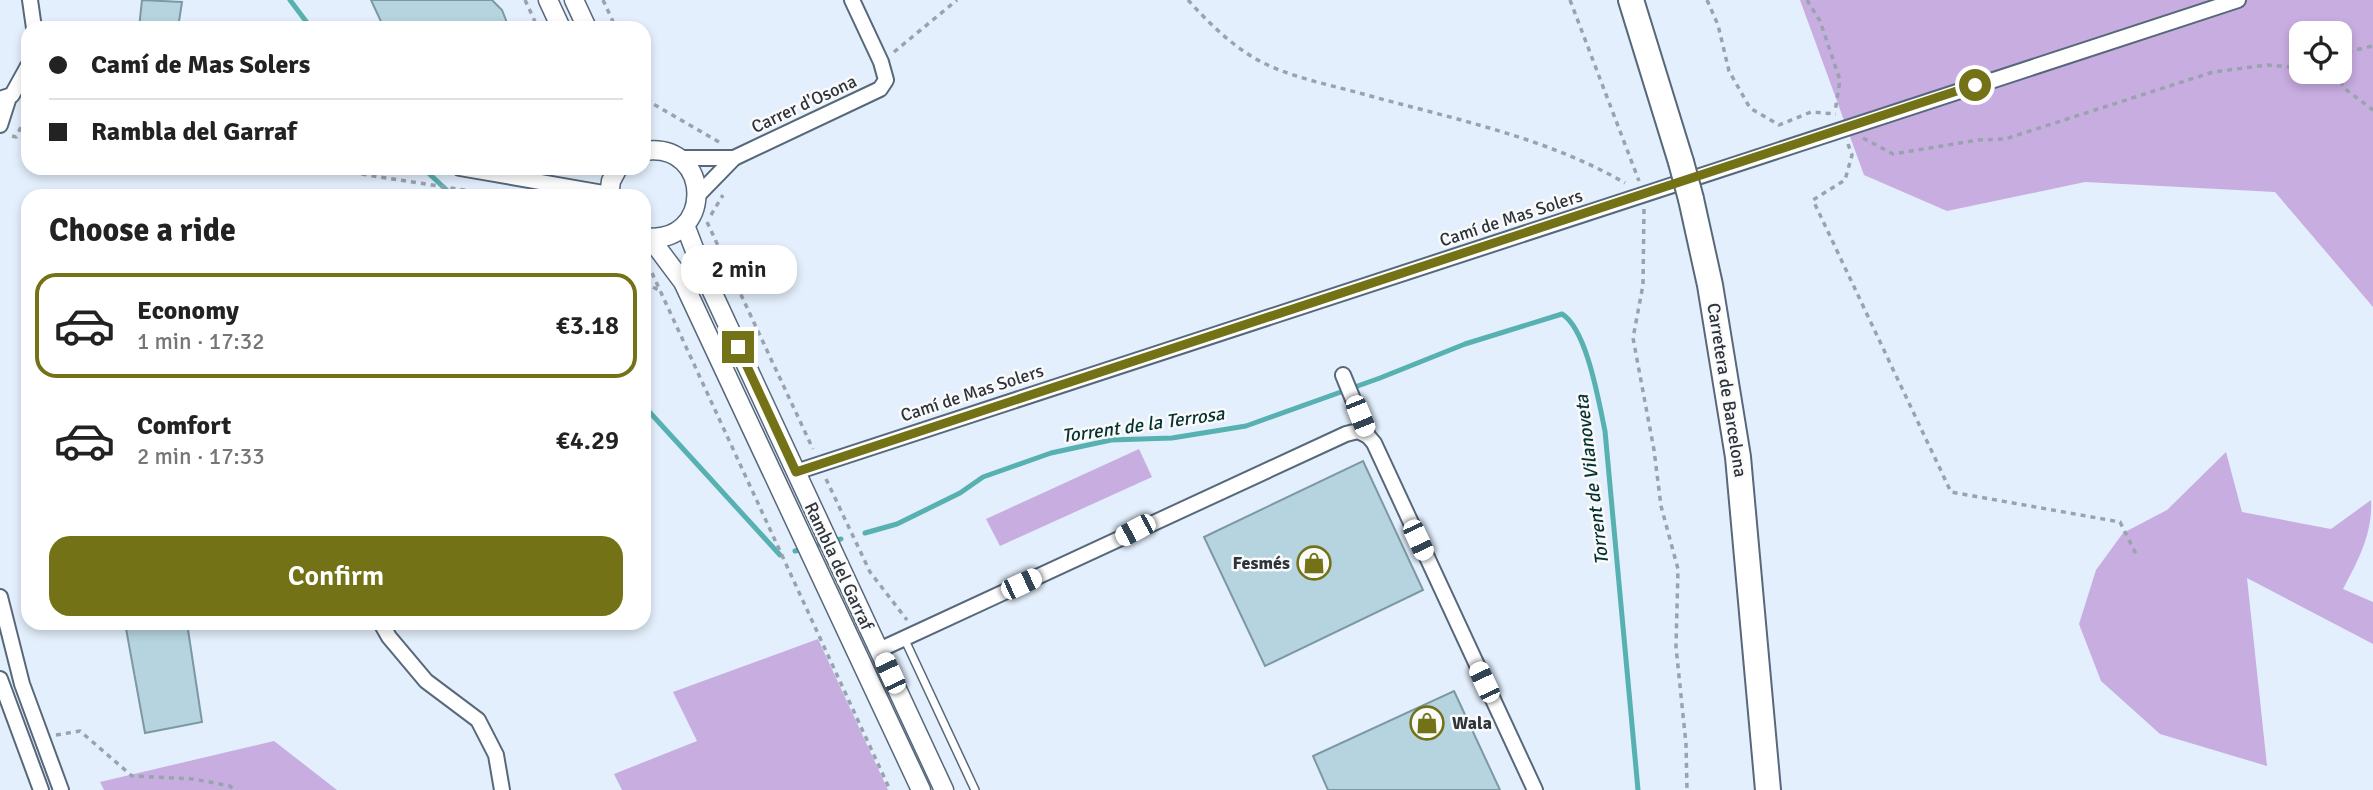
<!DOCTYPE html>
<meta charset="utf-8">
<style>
body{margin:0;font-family:Signika,sans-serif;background:#f2f2f2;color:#222;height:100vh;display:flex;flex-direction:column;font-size:26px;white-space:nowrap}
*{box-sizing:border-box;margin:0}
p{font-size:23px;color:#767676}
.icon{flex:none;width:38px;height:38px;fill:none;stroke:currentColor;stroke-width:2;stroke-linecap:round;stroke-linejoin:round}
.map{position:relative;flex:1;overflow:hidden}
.side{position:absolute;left:21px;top:189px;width:630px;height:441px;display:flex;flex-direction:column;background:#fff;border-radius:21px;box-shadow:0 4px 10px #0003}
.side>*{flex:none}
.banner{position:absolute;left:21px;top:21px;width:630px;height:154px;border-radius:21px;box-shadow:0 4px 10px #0003;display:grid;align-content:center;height:154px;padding:0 28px;background:#fff}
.tools{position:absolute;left:2289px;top:21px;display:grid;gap:14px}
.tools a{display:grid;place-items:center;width:63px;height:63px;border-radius:14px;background:#fff;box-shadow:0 4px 10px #0003;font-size:35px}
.end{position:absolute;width:32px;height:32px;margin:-16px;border:9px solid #747216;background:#fff;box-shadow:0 0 0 4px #fff}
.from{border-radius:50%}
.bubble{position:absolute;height:49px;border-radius:21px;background:#fff;box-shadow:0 4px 10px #0003;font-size:23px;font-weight:600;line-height:49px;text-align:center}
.car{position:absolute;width:21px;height:42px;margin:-21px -10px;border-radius:9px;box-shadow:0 0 5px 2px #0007;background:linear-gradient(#fff 24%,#345 0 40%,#fff 0 76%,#345 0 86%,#fff 0)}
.banner b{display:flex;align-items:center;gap:24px;height:66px;font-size:26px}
.banner b+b{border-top:2px solid #e0e0e0}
.banner i{width:18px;height:18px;background:#222}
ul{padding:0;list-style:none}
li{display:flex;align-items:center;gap:21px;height:105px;margin:0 14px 10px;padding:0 14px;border:4px solid transparent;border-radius:21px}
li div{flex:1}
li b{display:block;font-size:26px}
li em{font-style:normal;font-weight:600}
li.active{border-color:#747216}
li>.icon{width:63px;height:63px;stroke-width:1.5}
h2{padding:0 28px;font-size:32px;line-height:84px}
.cta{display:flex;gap:14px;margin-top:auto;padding:14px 28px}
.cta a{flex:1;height:80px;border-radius:21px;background:#747216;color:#fff;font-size:28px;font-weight:600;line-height:80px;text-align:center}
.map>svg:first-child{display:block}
</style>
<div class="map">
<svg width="2373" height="790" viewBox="0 0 2373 790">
<rect width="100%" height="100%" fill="#e3effc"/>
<g fill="#c8ade1" fill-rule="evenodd">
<path d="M1800 0H2373V307L2275 192 2085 182 1947 211 1864 175ZM2301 33H2340V72H2301Z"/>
<path d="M1139 449 1152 477 1000 546 986 519Z"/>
<path d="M2226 452 2242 512 2331 529 2371 500C2373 533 2358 561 2343 589L2373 602V644L2247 578 2267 766 2160 734 2101 681 2079 624 2096 570 2123 533 2167 510Z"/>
<path d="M818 639 888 790H622L614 774 697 741 673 692Z"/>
<path d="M274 741 337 790H104L100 782Z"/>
</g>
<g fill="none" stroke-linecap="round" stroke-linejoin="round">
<g stroke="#57b1b0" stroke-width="5">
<path d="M290 0 311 28"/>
<path d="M423 168 453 196"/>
<path d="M644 406 780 555"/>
<path d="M865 533 897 524 960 493 983 477 1051 453 1111 440 1172 438 1246 426 1380 378 1465 344 1562 314C1587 329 1599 403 1605 431L1638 790"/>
<path d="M795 551 841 539"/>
</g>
</g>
<g fill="#b5d4e0" stroke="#7b98a3" stroke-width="2">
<path d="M142 0 182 2 178 28H139Z"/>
<path d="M371 0H492L502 10 509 28H384Z"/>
<path d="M1363 461 1423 590 1265 666 1204 537Z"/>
<path d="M125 623H187L202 722 145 733Z"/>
<path d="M1454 691 1500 790H1328L1313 756Z"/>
</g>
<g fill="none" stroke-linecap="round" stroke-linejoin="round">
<defs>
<path id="service" d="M904 638 975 790"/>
<g id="minor">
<path d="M30 0 34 28"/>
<path d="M0 99 12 95 28 66"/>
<path d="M0 125 9 97"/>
<path d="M679 158H734"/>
<path d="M460 168 609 194"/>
<path d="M698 195 734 158 880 89 886 80 881 62 852 0"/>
<path d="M1343 375 1368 436 1374 443 1535 790"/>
<path d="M796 472 2238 0"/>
<path d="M0 597 22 684 61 790"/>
<path d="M381 623 389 637 426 681 478 720 496 755 502 790"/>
<path d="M879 650 1346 434 1358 431 1368 436"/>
<path d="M0 679 41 790"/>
</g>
<g id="tertiary">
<path d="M548 0 561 28"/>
<path d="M574 0 587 28"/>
<path d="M644 151C714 141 714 247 644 237"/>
<path d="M609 196 611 181 618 168"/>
<path d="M685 225 703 272 944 790"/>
<path d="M650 238 683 282 921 790"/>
</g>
<g id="trunk">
<path d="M1631 0 1681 162"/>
<path d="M1691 199 1710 285 1738 457 1768 790"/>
</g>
</defs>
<use href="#service" stroke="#57687b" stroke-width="10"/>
<use href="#minor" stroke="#57687b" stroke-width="18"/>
<use href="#tertiary" stroke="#57687b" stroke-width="21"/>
<use href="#trunk" stroke="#57687b" stroke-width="28"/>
<g stroke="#99a3ae" stroke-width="3.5" stroke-dasharray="5 5" stroke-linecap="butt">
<path d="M525 0 538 28"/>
<path d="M603 0 616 28"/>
<path d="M1188 0C1208 22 1230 44 1256 59 1288 77 1327 84 1363 94 1450 118 1546 137 1625 183"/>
<path d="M1570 0 1639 181"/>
<path d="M1707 0 1718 25 1729 71 1750 108 1779 125 1811 112 1836 114"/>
<path d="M1807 0 1820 21 1840 80 1835 112"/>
<path d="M894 52 957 0"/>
<path d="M2340 57 2342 53 2373 46"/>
<path d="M2336 72 2344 88 2373 110"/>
<path d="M644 88 650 102 719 142"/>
<path d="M12 136 16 137 22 125 28 123"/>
<path d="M1863 138 1893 154 1978 140 2005 139 2213 72 2267 65 2301 68"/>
<path d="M1848 144 1852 155 1845 180 1813 200 1951 492 2120 522 2137 556"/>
<path d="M322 168 503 196"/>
<path d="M1644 209 1643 285 1633 338 1654 450 1661 506 1678 569 1676 647 1686 744 1687 790"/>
<path d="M711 215 723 195"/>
<path d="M707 222 813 449"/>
<path d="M652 273 890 790"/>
<path d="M644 283 661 291"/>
<path d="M826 479 870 572 907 620"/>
<path d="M56 735 80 731 132 776 194 779 230 786 234 790"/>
</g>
<use href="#service" stroke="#fff" stroke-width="7"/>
<use href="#minor" stroke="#fff" stroke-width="14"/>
<use href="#tertiary" stroke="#fff" stroke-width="18"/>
<use href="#trunk" stroke="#fff" stroke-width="24"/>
<defs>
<path id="trunk-bridge" d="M1681 162 1691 199"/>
</defs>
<use href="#trunk-bridge" stroke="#57687b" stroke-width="28" stroke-linecap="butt"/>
<use href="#trunk-bridge" stroke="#fff" stroke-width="24"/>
</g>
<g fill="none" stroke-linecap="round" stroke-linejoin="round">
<path stroke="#747216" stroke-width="9" d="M738 347 796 472 1975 85"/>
</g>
<defs>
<symbol id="shop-ring" viewBox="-11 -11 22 22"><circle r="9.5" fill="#fafafa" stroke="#747216" stroke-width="1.5"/><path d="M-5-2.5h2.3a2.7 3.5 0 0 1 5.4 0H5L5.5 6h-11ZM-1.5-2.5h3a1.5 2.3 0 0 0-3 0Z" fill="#747216"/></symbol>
</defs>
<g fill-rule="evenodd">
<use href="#shop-ring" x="1295" y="544" width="38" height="38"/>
<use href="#shop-ring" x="1408" y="704" width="38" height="38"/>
</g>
<g text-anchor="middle" stroke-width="5" stroke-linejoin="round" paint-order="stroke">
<g font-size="18" fill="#2d343d" stroke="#fafafa">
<text transform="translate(804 104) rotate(-25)" y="6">Carrer d'Osona</text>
<text transform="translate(1511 218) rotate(-18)" y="6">Camí de Mas Solers</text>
<text transform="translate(1727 390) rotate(81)" y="6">Carretera de Barcelona</text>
<text transform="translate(972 393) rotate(-18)" y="6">Camí de Mas Solers</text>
<text transform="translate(839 566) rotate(65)" y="6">Rambla del Garraf</text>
</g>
<g font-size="18" font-weight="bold" fill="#2d343d" stroke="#fafafa" text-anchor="end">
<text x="1290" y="569">Fesmés</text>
<text x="1452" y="729" text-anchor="start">Wala</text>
</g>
<g font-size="19" font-style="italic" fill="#043231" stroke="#fafafa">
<text transform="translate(1143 424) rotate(-8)" y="7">Torrent de la Terrosa</text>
<text transform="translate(1591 480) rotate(-97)" y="7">Torrent de Vilanoveta</text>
</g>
</g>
</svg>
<div class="tools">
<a><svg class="icon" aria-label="locate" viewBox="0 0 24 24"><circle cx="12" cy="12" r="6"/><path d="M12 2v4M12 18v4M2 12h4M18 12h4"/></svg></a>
</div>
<i class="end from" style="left:1975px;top:85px"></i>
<i class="end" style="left:738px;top:347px"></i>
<div class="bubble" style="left:681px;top:245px;width:116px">2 min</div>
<i class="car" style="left:1360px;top:416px;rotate:158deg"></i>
<i class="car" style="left:1135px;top:530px;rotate:242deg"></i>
<i class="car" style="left:1418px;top:540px;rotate:155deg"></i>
<i class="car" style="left:1021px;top:584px;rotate:65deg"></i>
<i class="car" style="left:890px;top:673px;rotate:335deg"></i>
<i class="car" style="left:1484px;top:682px;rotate:335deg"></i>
<div class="banner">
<b><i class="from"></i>Camí de Mas Solers</b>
<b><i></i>Rambla del Garraf</b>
</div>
<section class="side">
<h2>Choose a ride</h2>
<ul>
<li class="active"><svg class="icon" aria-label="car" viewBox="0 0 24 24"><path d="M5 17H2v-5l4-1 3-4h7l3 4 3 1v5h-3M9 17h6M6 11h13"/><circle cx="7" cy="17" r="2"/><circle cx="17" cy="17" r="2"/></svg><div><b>Economy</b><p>1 min · 17:32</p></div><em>€3.18</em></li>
<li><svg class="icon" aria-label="car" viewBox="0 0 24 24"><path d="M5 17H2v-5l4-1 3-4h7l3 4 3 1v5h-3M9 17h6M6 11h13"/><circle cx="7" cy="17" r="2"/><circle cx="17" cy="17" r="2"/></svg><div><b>Comfort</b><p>2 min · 17:33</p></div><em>€4.29</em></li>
</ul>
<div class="cta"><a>Confirm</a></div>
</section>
</div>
